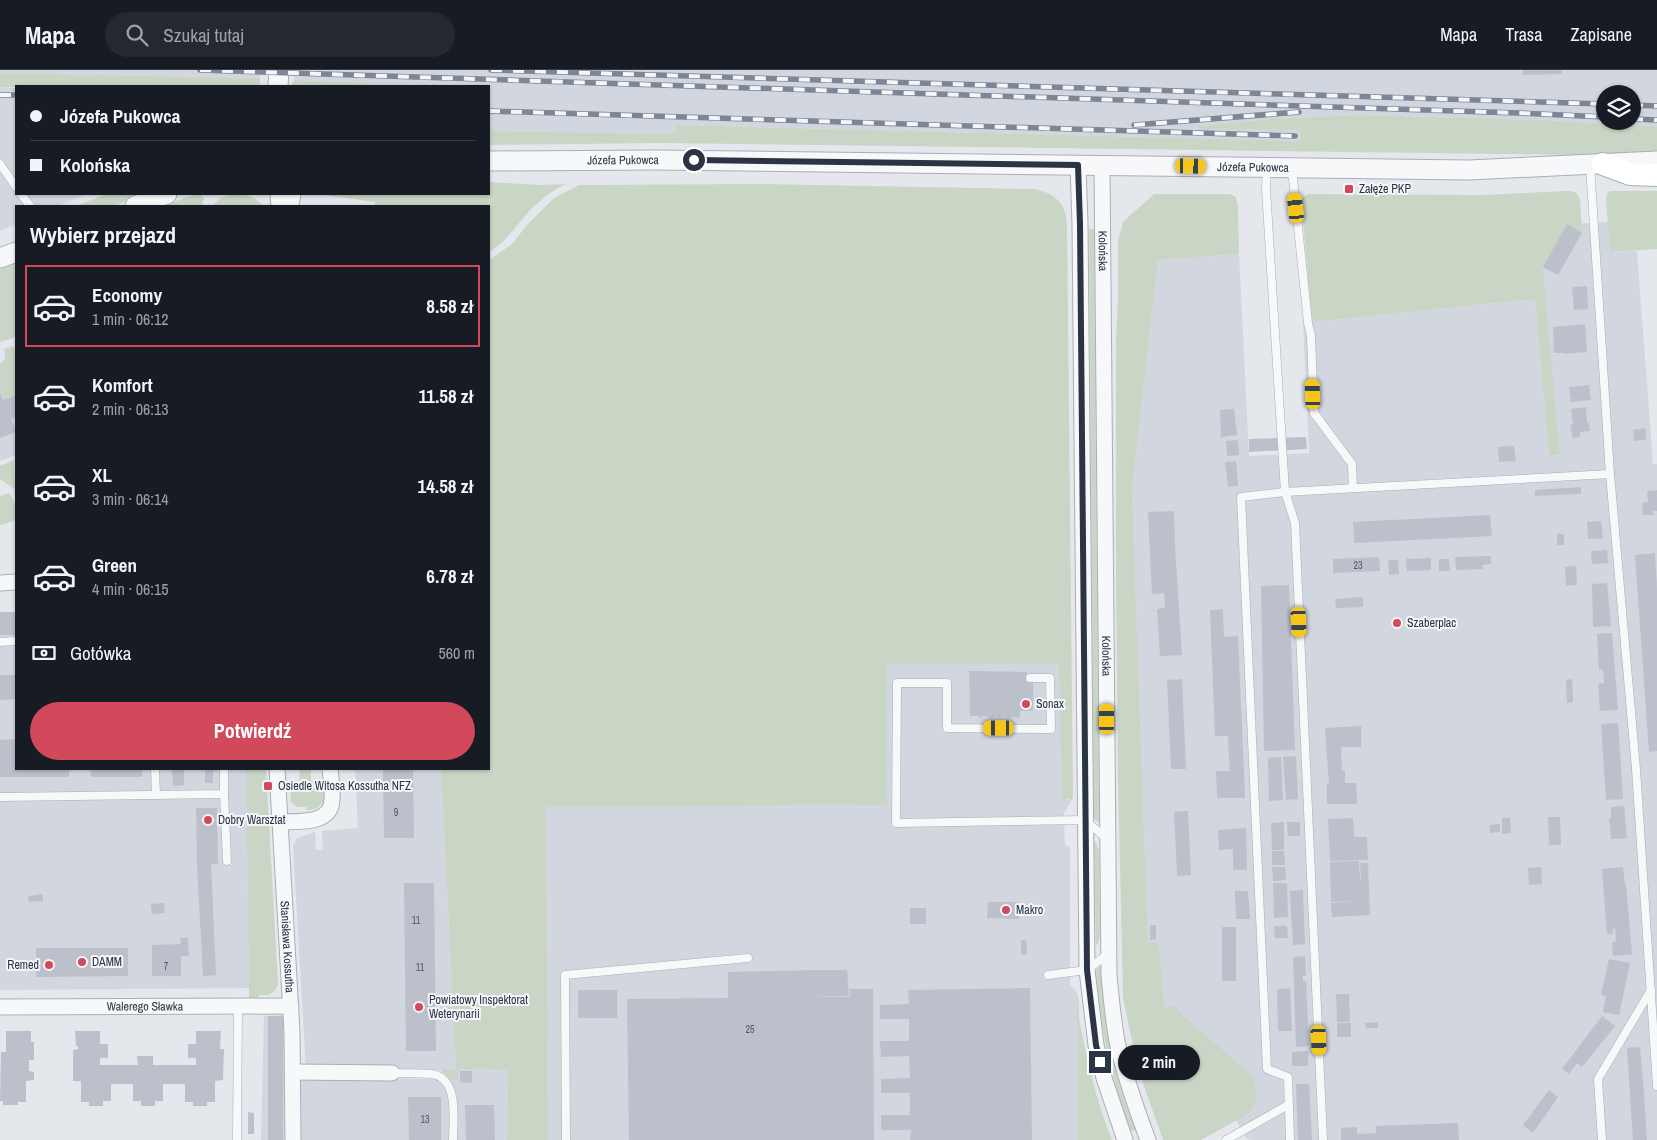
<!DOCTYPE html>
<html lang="pl">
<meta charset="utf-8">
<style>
body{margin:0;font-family:"Archivo Narrow",sans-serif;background:#242831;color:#f1f3f6;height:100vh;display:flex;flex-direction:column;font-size:19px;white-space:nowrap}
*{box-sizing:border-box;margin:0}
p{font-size:16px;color:#9ea1a6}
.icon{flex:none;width:28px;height:28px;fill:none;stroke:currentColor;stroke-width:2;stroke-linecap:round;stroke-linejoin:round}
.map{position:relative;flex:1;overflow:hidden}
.panel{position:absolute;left:15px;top:135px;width:475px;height:565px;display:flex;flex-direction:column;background:#171b24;border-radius:0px;box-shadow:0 1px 4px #0004}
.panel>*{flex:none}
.banner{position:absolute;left:15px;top:15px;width:475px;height:110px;border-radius:0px;box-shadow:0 1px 4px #0004;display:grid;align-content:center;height:110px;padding:0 15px;background:#171b24}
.fabs{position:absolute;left:1596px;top:15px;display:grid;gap:10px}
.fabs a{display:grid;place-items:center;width:45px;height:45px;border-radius:50%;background:#171b24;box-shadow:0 1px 4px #0004;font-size:25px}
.end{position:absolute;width:22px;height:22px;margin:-11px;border:6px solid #2b3445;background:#fff;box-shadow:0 0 0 2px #fff}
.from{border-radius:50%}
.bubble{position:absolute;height:35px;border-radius:18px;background:#171b24;box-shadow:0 1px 4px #0004;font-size:16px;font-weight:800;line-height:35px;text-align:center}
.car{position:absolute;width:15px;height:30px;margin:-15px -8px;border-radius:6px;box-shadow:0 0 4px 1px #0007;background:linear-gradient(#f5c518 24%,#345 0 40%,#f5c518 0 76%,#345 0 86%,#f5c518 0)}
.banner b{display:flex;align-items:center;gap:18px;height:48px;font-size:19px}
.banner b+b{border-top:1px solid #363941}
.banner i{width:12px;height:12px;background:#f1f3f6}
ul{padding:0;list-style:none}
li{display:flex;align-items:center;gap:15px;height:82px;margin:0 10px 8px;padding:0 5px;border:2px solid transparent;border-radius:0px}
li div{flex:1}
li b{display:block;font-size:19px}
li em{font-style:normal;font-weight:800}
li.selected{border-color:#d1495b}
li>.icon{width:45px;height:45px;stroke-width:1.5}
h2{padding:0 15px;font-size:22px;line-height:60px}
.pay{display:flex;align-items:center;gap:12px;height:55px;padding:0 15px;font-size:19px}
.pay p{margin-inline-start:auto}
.cta{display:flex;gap:10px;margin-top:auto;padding:10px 15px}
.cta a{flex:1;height:58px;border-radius:30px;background:#d1495b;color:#fff;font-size:20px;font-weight:800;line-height:58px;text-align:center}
header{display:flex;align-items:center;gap:30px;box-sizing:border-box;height:70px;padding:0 25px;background:#171b24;border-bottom:1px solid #363941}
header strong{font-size:24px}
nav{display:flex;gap:28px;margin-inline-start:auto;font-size:18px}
.search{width:350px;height:45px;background:#242831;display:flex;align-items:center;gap:12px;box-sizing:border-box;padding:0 18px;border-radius:28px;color:#9ea1a6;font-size:19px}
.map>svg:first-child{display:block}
</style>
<header>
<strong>Mapa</strong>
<div class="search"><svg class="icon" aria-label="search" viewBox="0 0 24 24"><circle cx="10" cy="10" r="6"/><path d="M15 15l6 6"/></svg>Szukaj tutaj</div>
<nav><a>Mapa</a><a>Trasa</a><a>Zapisane</a></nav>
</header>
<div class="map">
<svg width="1657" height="1070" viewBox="0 0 1657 1070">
<rect width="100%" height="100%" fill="#e4e7ec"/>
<g fill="#d2d6de" fill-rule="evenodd">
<path d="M0 0H260V8L0 3Z"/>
<path d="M295 0H1657V57L1545 50 1356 45 1270 49 1198 56 1199 59 1301 60V71L676 55 675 64 489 61V16H419V15L294 10ZM1605 24H1632V51H1605Z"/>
<path d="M0 17 16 18V124H87L57 136H16V154L0 161Z"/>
<path d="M1608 152 1610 182 1637 181 1653 394H1657V1070H1254L1247 1069 1236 1050 1251 1041 1179 942 1177 936 1164 937 1159 873H1148L1132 419 1158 190 1239 184 1249 386 1309 383 1303 253 1535 229 1549 386 1560 385 1543 196 1567 154Z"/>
<path d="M12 276 16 279V385L0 391V293L5 290 4 279Z"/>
<path d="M0 542H16V699H246L249 918 0 920Z"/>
<path d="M887 594H1060L1062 724 1067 730H1072L1064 743V751L1065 775 1070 778V914L1077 923 1078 1070H548L545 737 886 735Z"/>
<path d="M355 699H441L456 1000 306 999 293 776 297 768 315 762 316 780H323L322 761 358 758Z"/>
<path d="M287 945 288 1005 458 1010V999L508 1000 507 1070H261L264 946Z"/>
</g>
<g fill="#c9d6c5">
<path d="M0 3 260 8V16L0 17Z"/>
<path d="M294 10 420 15 419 16H291Z"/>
<path d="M1356 45 1545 50 1657 57V83L1589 85 660 73 489 75V61L675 64 676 55 1301 71 1300 60 1198 59V56L1270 49Z"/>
<path d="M489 112 539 115 566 114C548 122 532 137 520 152 509 165 504 173 489 182V136H375V132L316 124H489Z"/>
<path d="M760 114 1036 119C1056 125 1064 131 1067 152L1073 727 1072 730 1063 728 1062 724 1059 594H887V735L546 737 548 1070H507L508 1000 458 999V1010H451L440 1000H456L441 699H489V190L512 174 528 154 554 128 579 115Z"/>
<path d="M1567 121C1574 121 1577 122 1580 129L1582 163 1567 155 1543 197 1560 385 1549 386 1535 229 1312 252 1301 129 1308 124 1481 125Z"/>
<path d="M1611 121H1657V179L1610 182 1606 128 1608 122Z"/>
<path d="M106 124H145L113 136H77Z"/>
<path d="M200 124 204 128 202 136H163L187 127Z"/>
<path d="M233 124C246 124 254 125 263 136H212L222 127Z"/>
<path d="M1154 124H1230L1236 127 1238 136 1239 184 1158 190 1132 419 1148 872H1159L1164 937 1177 936 1179 942 1253 1007 1255 1013 1256 1030 1251 1041 1246 1045 1201 1070H1163L1138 999 1123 928 1118 708 1116 505V271L1118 229V171L1123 152Z"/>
<path d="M1089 159H1094L1099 752 1094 749Z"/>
<path d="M16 192V267L0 272V198Z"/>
<path d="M12 278 16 280V324L4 329 0 318V294L6 289 5 280Z"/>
<path d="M14 390 15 419 0 409V396Z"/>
<path d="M9 423 16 435V450L0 455V426Z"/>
<path d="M246 699H266L278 915 274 922 267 925H259V928H249Z"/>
<path d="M299 699H311V710L321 716 325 726 323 732 316 739 307 740 306 737H297L291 732 290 716 300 715Z"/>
<path d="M1096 772 1099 781 1100 861 1099 871 1096 876 1094 773Z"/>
<path d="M1100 896C1104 911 1104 936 1106 953 1112 990 1121 1026 1136 1060L1131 1061C1110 1008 1100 958 1096 900Z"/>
<path d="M1077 923C1080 934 1078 944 1080 954 1088 994 1097 1033 1112 1070H1078Z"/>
</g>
<g fill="#bbc0ca">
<path d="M1523 0H1562V4L1523 5Z"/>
<path d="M1567 154 1582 163 1558 205 1543 197Z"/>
<path d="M1587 216 1588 239 1574 240 1572 217Z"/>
<path d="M1585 254 1587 282 1564 284V283H1554L1553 257Z"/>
<path d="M1589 315 1591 330 1571 332 1569 317Z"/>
<path d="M0 323 3 330 16 325V347L11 349 16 362 0 368Z"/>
<path d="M1586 337 1587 353H1589L1590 361 1580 362V367L1573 368 1570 355 1573 354 1571 339Z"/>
<path d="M1234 339 1237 365 1221 367 1220 340Z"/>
<path d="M1645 358 1646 370 1634 371 1633 360Z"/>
<path d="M1306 367 1307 379 1249 382V369Z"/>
<path d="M1238 370 1239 385 1227 386 1226 371Z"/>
<path d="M1514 376 1516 391 1499 392 1498 377Z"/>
<path d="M1236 391 1238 416 1228 417 1225 392Z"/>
<path d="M1581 417V424L1535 426V420Z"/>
<path d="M1657 420V441H1653L1654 445H1643L1642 433 1648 432 1647 421Z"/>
<path d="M1174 441 1175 477 1182 585 1160 586 1157 539 1165 538 1164 523 1152 524 1148 442Z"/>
<path d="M1490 445 1492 466 1354 473 1353 452Z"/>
<path d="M1601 451 1603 468 1588 469 1587 452Z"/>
<rect x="1557" y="464" width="7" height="11"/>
<path d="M1607 480 1608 493 1592 494 1591 481Z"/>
<path d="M1655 483 1657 518V681L1649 682 1635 485Z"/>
<path d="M1491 486V494L1483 495V499L1456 500 1455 487Z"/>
<path d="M1379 487 1380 501 1333 503V489Z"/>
<path d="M1431 488V500L1407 501 1406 489Z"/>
<path d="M1439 489H1449L1450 501H1439Z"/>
<path d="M1388 490H1398L1399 504 1389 505Z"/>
<path d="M1576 496 1577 515 1566 516 1565 497Z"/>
<path d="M1607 513 1611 556 1593 557 1592 514Z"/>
<path d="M1289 515 1295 680 1264 681 1261 516Z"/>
<path d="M1363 527V537L1336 538 1335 529Z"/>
<path d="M1223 539 1224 567 1238 566 1245 728H1217L1216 701H1230L1229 687 1228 666H1215L1210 540Z"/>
<rect x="0" y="542" width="16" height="23"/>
<path d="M1612 563 1618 640 1600 641 1598 614 1604 613 1603 599 1599 600 1597 564Z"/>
<path d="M969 601 1027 602V612H1033V641H1020V648L1009 647V649L1007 648V646L1000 647V648H998V646L988 648 989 646H981V648H979V646H970Z"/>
<path d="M0 605H16V629L0 630Z"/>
<path d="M1182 609 1186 699H1171L1167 610Z"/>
<path d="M1572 609 1573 632 1567 633 1566 610Z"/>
<path d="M1618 653 1623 729 1606 730 1601 654Z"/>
<path d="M1361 656V677H1341L1342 701H1345V713H1356L1357 734H1327V714H1329L1325 658Z"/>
<path d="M16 669V699H69V707H0V670Z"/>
<path d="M1296 686 1298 729 1286 730 1283 687Z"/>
<path d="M1281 687 1283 730 1269 731 1268 688Z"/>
<path d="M90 699H142V707H91Z"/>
<path d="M172 699H184V715L173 716Z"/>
<path d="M383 699H413L414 768H384Z"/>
<rect x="205" y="700" width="8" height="13"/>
<path d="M1624 736 1627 768 1611 769 1609 748H1611V737Z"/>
<path d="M196 738H217L218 794H211L216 905 203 906 197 795Z"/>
<path d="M1188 741 1191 805 1177 806 1174 742Z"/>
<path d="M1548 747H1560L1561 775H1549Z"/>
<path d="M1353 748 1354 767H1367L1368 790 1330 791 1328 749Z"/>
<path d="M1502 748H1510L1511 763 1502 764Z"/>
<path d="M1284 752V780H1272L1271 753Z"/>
<path d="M1287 752H1300V766H1288Z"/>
<path d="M1500 754V762L1490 763V755Z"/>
<path d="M1246 758 1247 800H1233V779L1219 780 1218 760Z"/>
<path d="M1272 781H1284L1285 795H1272Z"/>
<path d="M1359 791 1360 809 1350 810 1361 809 1360 793H1368L1370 845 1332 847 1331 833 1356 831 1331 832 1330 792Z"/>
<path d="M1272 797H1285L1286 810 1273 811Z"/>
<path d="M1541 797 1542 814 1529 815 1528 798Z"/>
<path d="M1623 797 1625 815 1626 814 1632 884 1613 886 1612 872H1616L1615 858 1613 859V864H1607L1602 799Z"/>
<path d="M404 813H434L436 981H406Z"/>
<path d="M1273 813H1287L1288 847 1274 848Z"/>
<path d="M1303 820 1305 874 1293 875 1290 821Z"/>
<path d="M1235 821H1248L1250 849H1236Z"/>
<path d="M43 824V831L29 832 28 826Z"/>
<path d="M988 832H1019V849L987 848Z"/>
<path d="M164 833 165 843 152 844 151 834Z"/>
<rect x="910" y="838" width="16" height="16"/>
<path d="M1150 855H1156V869L1150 870Z"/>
<path d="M1274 856H1287L1288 868H1275Z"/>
<rect x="1222" y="857" width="14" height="54"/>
<path d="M180 868H188L189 886H181V906H152V875L181 874Z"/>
<path d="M1021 870H1026L1027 884H1021Z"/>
<path d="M36 878H128V906L36 907Z"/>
<path d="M1305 886 1306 906H1303V911H1306L1309 976 1296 977 1293 887Z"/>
<path d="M1609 889 1630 893 1619 945 1603 942 1606 926 1601 925Z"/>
<path d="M816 900H847L849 926 806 927H850V919H873L874 1070H629L627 929 728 928V902Z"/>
<path d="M1030 918 1032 1070H910L911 1060H881V1045H910V1023H881V1009L910 1008 909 986 881 987 880 971H909V949H880V935L909 934 908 920Z"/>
<path d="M1290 918 1292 961H1278L1277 919Z"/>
<rect x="578" y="920" width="39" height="28"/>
<path d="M1336 924H1349L1350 952H1337Z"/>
<rect x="268" y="946" width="15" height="124"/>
<path d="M1602 946 1615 956 1582 997 1577 993 1569 1004 1562 999Z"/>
<path d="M1378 952V958H1366L1365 953Z"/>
<rect x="1337" y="953" width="14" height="14"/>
<path d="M6 961H31V972H34V990H29V1001L34 1002V1010L26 1011V1032H18V1035H3V1031H0L1 982H6Z"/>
<path d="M75 961H100V974H108V988H100V995H138L137 986H153V995H196V988H188V974H196V961H221L220 979H224L223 1010 215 1011V1032H207V1036H193V1032H185V1014H163V1031H155V1036H141V1031H133V1014H111V1031H103V1036H89V1032H81V1011H73V980L78 979V976H76Z"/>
<path d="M1640 977 1644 1023 1647 1070H1633L1627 978Z"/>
<path d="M1308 981V996H1292V982Z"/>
<path d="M460 1001H472V1013L460 1012Z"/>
<path d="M1296 1014H1309L1312 1070H1298Z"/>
<path d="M1549 1020 1558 1027 1533 1063 1523 1055Z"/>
<path d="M408 1027H441V1070H409Z"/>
<path d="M465 1035H494L495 1070H466Z"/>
<path d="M248 1042 254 1043V1064H248Z"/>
<path d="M1458 1053 1459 1070H1341V1058L1357 1057V1064L1376 1063V1056Z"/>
</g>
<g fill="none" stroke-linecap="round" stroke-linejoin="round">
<defs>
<g id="service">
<path d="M0 94 16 117"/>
<path d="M1590 95 1610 404 1636 699 1657 1016"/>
<path d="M1267 98 1266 119 1285 422 1295 453 1323 1070"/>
<path d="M1292 99 1308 253 1311 266 1314 343 1352 394 1353 418"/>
<path d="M21 124 30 136"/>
<path d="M0 572 16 571"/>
<path d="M1030 608H1050L1051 659 947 658V613H897L896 753 1085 750 1107 769"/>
<path d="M155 699 156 725"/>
<path d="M224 724 227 791"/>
<path d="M0 727 224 724V699"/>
<path d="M1048 905 1087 900 1108 884"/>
<path d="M392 1003C403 1004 427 1002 436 1005 459 1013 453 1051 453 1070"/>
<path d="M237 1070 238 936"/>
<path d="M566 1070 565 905 748 888"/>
<path d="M1226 1070 1288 1035"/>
<path d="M1290 1070 1288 1007 1267 999 1241 427 1285 422 1610 404"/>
<path d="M1602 1070 1598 1009 1651 920"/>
</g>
<g id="minor">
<path d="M1078 95 1080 154 1087 900 1096 975 1104 1008 1125 1070"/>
<path id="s1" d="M1102 96 1109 905C1111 927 1113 949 1117 971 1124 1005 1136 1038 1148 1070"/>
<path d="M278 124 279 136"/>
<path d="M291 136 293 124"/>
<path d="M0 513 16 512"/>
<path id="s2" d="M277 699 292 962 293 1070"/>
<path d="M280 752C298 751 331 755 332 730 333 720 331 709 330 699"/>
<path id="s3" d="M0 937 291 936"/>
<path d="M293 1002 392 1003"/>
</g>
<g id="tertiary">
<path d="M278 16 279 0"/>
<path id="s4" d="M489 91 655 90 1469 100 1657 91"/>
<path d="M135 136 167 124"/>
<path d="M0 188 16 182"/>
</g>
<path id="secondary" d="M1603 94 1630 104 1657 105"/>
</defs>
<use href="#service" stroke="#a9aeb7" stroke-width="9"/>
<use href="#minor" stroke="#a9aeb7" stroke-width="17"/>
<use href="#tertiary" stroke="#a9aeb7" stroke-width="21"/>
<use href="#secondary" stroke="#a9aeb7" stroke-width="24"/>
<use href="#service" stroke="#f7f8fa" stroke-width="8"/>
<use href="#minor" stroke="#f7f8fa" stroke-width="15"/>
<use href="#tertiary" stroke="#f7f8fa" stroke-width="19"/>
<use href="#secondary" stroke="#fff" stroke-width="22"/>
<defs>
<g id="rail">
<path d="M200 0 1518 43 1605 47"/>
<path d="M491 0 1605 34"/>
<path d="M0 25H16"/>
<path d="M1632 35 1657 36"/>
<path d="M489 41 1295 66"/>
<path d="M1632 49 1657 50"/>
<path d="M1134 55 1299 42"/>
</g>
</defs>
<use href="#rail" stroke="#7d8696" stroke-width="5.5"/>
<use href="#rail" stroke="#f4f6f9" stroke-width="4" stroke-dasharray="11" stroke-linecap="butt"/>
</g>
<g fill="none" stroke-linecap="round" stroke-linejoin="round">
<path stroke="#2b3445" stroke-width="6" d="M694 90 1078 95 1080 154 1087 900 1096 975 1100 992"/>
</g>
<g fill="#d1495b" stroke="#f4f6f9" stroke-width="2">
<rect x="1344" y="114" width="10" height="10" rx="2.5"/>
<circle cx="1397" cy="553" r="5"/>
<circle cx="1026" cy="634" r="5"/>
<rect x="263" y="711" width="10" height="10" rx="2.5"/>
<circle cx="208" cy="750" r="5"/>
<circle cx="1006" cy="840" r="5"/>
<circle cx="82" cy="892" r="5"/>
<circle cx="49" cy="895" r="5"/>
<circle cx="419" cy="937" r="5"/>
</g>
<g text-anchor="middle" stroke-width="4" stroke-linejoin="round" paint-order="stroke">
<g font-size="10" fill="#4f5766">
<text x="1358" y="499">23</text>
<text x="396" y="746">9</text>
<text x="416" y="854">11</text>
<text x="166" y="900">7</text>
<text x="420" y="901">11</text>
<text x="750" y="963">25</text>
<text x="425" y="1053">13</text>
</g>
<g font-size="12" fill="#2b3445" stroke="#f4f6f9">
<text dy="4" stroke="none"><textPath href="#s4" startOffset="134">Józefa Pukowca</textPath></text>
<text dy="4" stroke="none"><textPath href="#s4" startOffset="764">Józefa Pukowca</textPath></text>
<text dy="4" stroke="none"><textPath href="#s1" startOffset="85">Kolońska</textPath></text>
<text dy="4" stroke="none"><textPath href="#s1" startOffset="490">Kolońska</textPath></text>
<text dy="4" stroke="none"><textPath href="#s2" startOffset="178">Stanisława Kossutha</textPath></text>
<text dy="4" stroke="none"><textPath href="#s3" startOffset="145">Walerego Sławka</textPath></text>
</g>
<g font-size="12" fill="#2b3445" stroke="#f4f6f9" text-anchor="start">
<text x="1359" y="123">Załęże PKP</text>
<text x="1407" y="557">Szaberplac</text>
<text x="1036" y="638">Sonax</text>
<text x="278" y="720">Osiedle Witosa Kossutha NFZ</text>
<text x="218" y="754">Dobry Warsztat</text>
<text x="1016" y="844">Makro</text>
<text x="92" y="896">DAMM</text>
<text x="39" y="899" text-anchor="end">Remed</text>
<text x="429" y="934">Powiatowy Inspektorat<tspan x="429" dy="14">Weterynarii</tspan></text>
</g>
</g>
</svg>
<div class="fabs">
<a><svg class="icon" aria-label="layers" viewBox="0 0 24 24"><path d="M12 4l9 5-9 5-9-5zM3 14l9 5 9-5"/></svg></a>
</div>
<i class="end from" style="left:694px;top:90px"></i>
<i class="end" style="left:1100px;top:992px"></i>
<div class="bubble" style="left:1118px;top:975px;width:82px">2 min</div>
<i class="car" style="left:1191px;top:96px;rotate:91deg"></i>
<i class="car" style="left:1296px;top:138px;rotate:354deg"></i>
<i class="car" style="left:1313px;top:324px;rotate:358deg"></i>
<i class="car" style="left:1299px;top:552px;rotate:177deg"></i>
<i class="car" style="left:1107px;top:649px;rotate:0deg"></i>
<i class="car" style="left:999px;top:658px;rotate:270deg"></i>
<i class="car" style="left:1319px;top:970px;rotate:177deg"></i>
<div class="banner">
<b><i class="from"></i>Józefa Pukowca</b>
<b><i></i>Kolońska</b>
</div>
<section class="panel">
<h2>Wybierz przejazd</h2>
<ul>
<li class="selected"><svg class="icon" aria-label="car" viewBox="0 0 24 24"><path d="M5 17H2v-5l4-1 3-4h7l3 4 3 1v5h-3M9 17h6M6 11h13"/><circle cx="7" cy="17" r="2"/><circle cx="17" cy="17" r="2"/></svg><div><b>Economy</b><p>1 min · 06:12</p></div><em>8.58 zł</em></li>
<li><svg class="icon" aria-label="car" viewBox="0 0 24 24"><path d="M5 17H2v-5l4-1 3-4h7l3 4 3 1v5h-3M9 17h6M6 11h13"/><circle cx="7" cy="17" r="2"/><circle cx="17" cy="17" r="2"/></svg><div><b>Komfort</b><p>2 min · 06:13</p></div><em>11.58 zł</em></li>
<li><svg class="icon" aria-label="car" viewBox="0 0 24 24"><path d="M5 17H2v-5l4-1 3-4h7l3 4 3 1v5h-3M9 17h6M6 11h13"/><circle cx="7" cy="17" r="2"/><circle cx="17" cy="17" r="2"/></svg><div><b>XL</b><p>3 min · 06:14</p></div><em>14.58 zł</em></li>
<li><svg class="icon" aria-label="car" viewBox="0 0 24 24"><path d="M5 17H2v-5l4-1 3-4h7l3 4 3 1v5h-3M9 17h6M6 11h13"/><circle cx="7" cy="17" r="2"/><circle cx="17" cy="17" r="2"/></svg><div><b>Green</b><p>4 min · 06:15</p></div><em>6.78 zł</em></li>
</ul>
<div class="pay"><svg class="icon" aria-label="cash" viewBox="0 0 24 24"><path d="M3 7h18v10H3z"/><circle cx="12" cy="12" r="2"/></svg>Gotówka<p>560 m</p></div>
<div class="cta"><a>Potwierdź</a></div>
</section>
</div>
